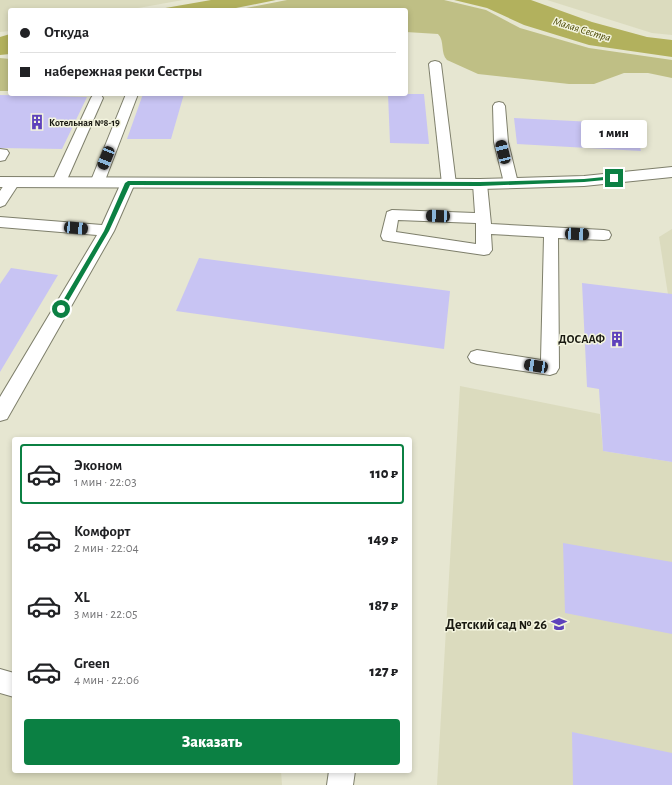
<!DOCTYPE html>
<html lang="ru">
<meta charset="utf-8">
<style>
body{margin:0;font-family:"Alegreya Sans",sans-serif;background:#f6f6f6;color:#202124;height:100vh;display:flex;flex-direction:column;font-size:15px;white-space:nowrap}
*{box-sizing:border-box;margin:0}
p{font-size:13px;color:#757577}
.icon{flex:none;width:22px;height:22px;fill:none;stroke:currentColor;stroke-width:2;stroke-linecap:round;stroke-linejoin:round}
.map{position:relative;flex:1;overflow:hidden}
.sheet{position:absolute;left:12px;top:437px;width:400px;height:336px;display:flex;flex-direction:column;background:#fff;border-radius:4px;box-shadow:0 2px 6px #0003}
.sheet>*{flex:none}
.banner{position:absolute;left:8px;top:8px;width:400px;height:88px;border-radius:4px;box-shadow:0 2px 6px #0003;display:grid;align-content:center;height:88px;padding:0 12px;background:#fff}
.end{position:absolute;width:18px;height:18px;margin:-9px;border:5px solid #0b8043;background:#fff;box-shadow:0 0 0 2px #fff}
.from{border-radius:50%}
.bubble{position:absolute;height:28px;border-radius:4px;background:#fff;box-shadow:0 2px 6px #0003;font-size:13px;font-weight:800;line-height:28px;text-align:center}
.car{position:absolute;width:12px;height:24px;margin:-12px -6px;border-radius:5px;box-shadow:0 0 3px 1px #0007;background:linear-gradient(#222 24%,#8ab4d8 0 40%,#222 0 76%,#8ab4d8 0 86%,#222 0)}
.banner b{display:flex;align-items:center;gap:14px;height:38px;font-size:15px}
.banner b+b{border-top:1px solid #e0e0e0}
.banner i{width:10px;height:10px;background:#202124}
ul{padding:7px 0 0;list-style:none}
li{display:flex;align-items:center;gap:12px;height:60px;margin:0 8px 6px;padding:0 4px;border:2px solid transparent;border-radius:4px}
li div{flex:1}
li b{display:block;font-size:15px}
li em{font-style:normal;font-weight:800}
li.selected{border-color:#0b8043}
li>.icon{width:36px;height:36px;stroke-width:1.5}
.cta{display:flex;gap:8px;margin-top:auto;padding:8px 12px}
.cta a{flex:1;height:46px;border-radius:4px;background:#0b8043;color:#fff;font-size:16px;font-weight:800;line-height:46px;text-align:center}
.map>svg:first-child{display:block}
</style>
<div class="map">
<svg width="672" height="785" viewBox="0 0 672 785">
<rect width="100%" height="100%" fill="#e6e6d1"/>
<g fill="#dbdbbe">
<path d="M0 0H183L127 10H10V31L0 32Z"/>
<path d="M547 0H672V35L652 33Z"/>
<path d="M672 229V320L659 237Z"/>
<path d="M460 386 600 414 603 451 672 462V785H437Z"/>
<path d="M0 688 14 692V771H281L282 785H0Z"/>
</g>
<g fill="#bfbf85">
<path d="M287 0H444L486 10 520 28 589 48 672 60V78L648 73H624L594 84H569L478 74 447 60C440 53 445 41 438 34L406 32V10H236Z"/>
<path d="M0 58 10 59V91H0Z"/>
</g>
<g fill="#b2b15d">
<path d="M211 0H276L226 10H154Z"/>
<path d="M454 0H531L592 22 647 37 672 40V57L589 45 524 25 487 8Z"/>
<path d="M10 34V54L0 55V37Z"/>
</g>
<g fill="#c8c4f3">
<path d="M143 94H184L171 139H127Z"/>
<path d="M388 94H424L429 144 390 143Z"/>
<path d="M0 95 87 97 62 149 0 148Z"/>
<path d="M514 118 633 124 641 151 517 144Z"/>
<path d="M199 258 450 291 444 349 176 311Z"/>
<path d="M11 268 58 275 0 372V284Z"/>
<path d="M582 283 672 294V462L603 451 599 389 587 387Z"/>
<path d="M563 543 672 562V634L565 613Z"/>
<path d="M572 732 672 753V785H573Z"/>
</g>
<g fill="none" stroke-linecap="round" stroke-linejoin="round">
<defs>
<g id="lane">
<path d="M435 61 439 62 441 64 456 184 454 187 449 188 444 187 442 184 429 64 431 62Z"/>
<path d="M97 94 101 95 103 98 66 182 64 185 59 186 54 185 52 182 91 98 93 95Z"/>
<path d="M126 94H138L104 183 102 186 97 187 92 186 90 183Z"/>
<path d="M499 102 503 103 505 106 508 142 518 183 516 186 511 187 506 186 504 183 494 142 493 106 495 103Z"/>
<path d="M0 149 7 150 9 153 5 160 0 161Z"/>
<path d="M13 178 18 179 20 182 5 205 0 207V191L8 179Z"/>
<path d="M128 179 133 180 135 183 114 231 7 419 0 421V397L97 235 0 227V217L102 225 121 183 123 180Z"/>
<path d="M480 180 485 181 487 184 491 224 604 230 609 231 611 235 609 239 604 240 558 238 559 368 556 373 550 375 477 364 471 362 468 357 471 352 477 350 541 360 544 237 491 234 492 250 489 254 484 255 388 241 383 240 381 236 387 212 392 210 475 213 473 184 475 181ZM398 220 476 223V244L396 232Z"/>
<path d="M0 669 14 673V697L0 693Z"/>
<path d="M329 771H355L353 785H327Z"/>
</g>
<path id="street" d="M672 167V177L584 186 480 189 0 187V177L480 179 584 176Z"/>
</defs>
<use href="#lane" stroke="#7e7f6b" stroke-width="2"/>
<use href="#street" stroke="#7e7f6b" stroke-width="2"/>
<use href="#lane" fill="#fff" fill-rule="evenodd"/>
<use href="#street" fill="#fff" fill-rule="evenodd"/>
</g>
<path fill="#0b8043" d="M614 176 615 177V179L584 182 480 186 130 185 109 231 63 310 61 311 58 309 104 231 125 183 128 181 480 182 584 179Z"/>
<defs>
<symbol id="building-bare" viewBox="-9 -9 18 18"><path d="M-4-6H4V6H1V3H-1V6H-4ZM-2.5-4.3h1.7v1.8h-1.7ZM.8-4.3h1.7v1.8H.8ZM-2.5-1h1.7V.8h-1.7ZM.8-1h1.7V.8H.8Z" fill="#5e42bb" stroke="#f3f4de" stroke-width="2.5" paint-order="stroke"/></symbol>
<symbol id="school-bare" viewBox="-9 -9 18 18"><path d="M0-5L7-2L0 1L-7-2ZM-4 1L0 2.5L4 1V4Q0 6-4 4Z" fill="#5e42bb" stroke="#f3f4de" stroke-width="2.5" paint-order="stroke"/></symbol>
</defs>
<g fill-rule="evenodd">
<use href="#building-bare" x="26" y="111" width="22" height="22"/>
<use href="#building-bare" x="606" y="328" width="22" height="22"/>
<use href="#school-bare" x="548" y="613" width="22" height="22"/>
</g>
<g text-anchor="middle" stroke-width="3" stroke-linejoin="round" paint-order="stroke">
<g font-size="10" font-weight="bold" fill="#191911" stroke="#f3f4de" text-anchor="start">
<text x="49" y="126">Котельная №8-19</text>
</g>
<g font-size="11" font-style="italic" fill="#4d4b08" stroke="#f3f4de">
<text transform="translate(582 29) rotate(17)" y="4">Малая Сестра</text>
</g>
<g font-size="12" font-weight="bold" fill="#191911" stroke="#f3f4de" text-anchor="end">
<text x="605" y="343">ДОСААФ</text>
</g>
<g font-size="14" font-weight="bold" fill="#191911" stroke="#f3f4de" text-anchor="end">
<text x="547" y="629">Детский сад № 26</text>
</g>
</g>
</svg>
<i class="end from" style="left:61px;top:309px"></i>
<i class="end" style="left:614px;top:178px"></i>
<div class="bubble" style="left:581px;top:120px;width:66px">1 мин</div>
<i class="car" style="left:503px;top:152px;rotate:346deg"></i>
<i class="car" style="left:106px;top:158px;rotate:202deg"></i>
<i class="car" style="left:438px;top:216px;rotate:272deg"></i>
<i class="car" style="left:76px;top:228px;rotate:95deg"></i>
<i class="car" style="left:577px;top:234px;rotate:93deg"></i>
<i class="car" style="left:536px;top:366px;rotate:279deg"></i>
<div class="banner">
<b><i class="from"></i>Откуда</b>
<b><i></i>набережная реки Сестры</b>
</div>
<section class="sheet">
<ul>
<li class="selected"><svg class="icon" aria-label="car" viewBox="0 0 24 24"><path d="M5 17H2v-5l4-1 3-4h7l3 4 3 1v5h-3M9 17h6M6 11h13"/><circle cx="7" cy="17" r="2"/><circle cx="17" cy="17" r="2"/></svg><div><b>Эконом</b><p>1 мин · 22:03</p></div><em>110 ₽</em></li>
<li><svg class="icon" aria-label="car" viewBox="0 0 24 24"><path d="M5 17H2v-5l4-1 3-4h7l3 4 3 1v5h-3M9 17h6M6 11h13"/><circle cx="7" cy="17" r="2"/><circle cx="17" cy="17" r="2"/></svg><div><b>Комфорт</b><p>2 мин · 22:04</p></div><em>149 ₽</em></li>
<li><svg class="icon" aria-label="car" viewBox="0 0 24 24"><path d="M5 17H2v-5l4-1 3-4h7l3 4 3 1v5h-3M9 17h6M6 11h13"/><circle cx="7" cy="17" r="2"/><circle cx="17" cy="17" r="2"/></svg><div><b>XL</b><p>3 мин · 22:05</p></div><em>187 ₽</em></li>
<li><svg class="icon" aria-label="car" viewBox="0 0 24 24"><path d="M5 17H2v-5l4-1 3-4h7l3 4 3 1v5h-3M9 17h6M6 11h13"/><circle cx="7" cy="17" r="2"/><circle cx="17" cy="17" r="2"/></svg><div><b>Green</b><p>4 мин · 22:06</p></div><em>127 ₽</em></li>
</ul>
<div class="cta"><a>Заказать</a></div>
</section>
</div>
